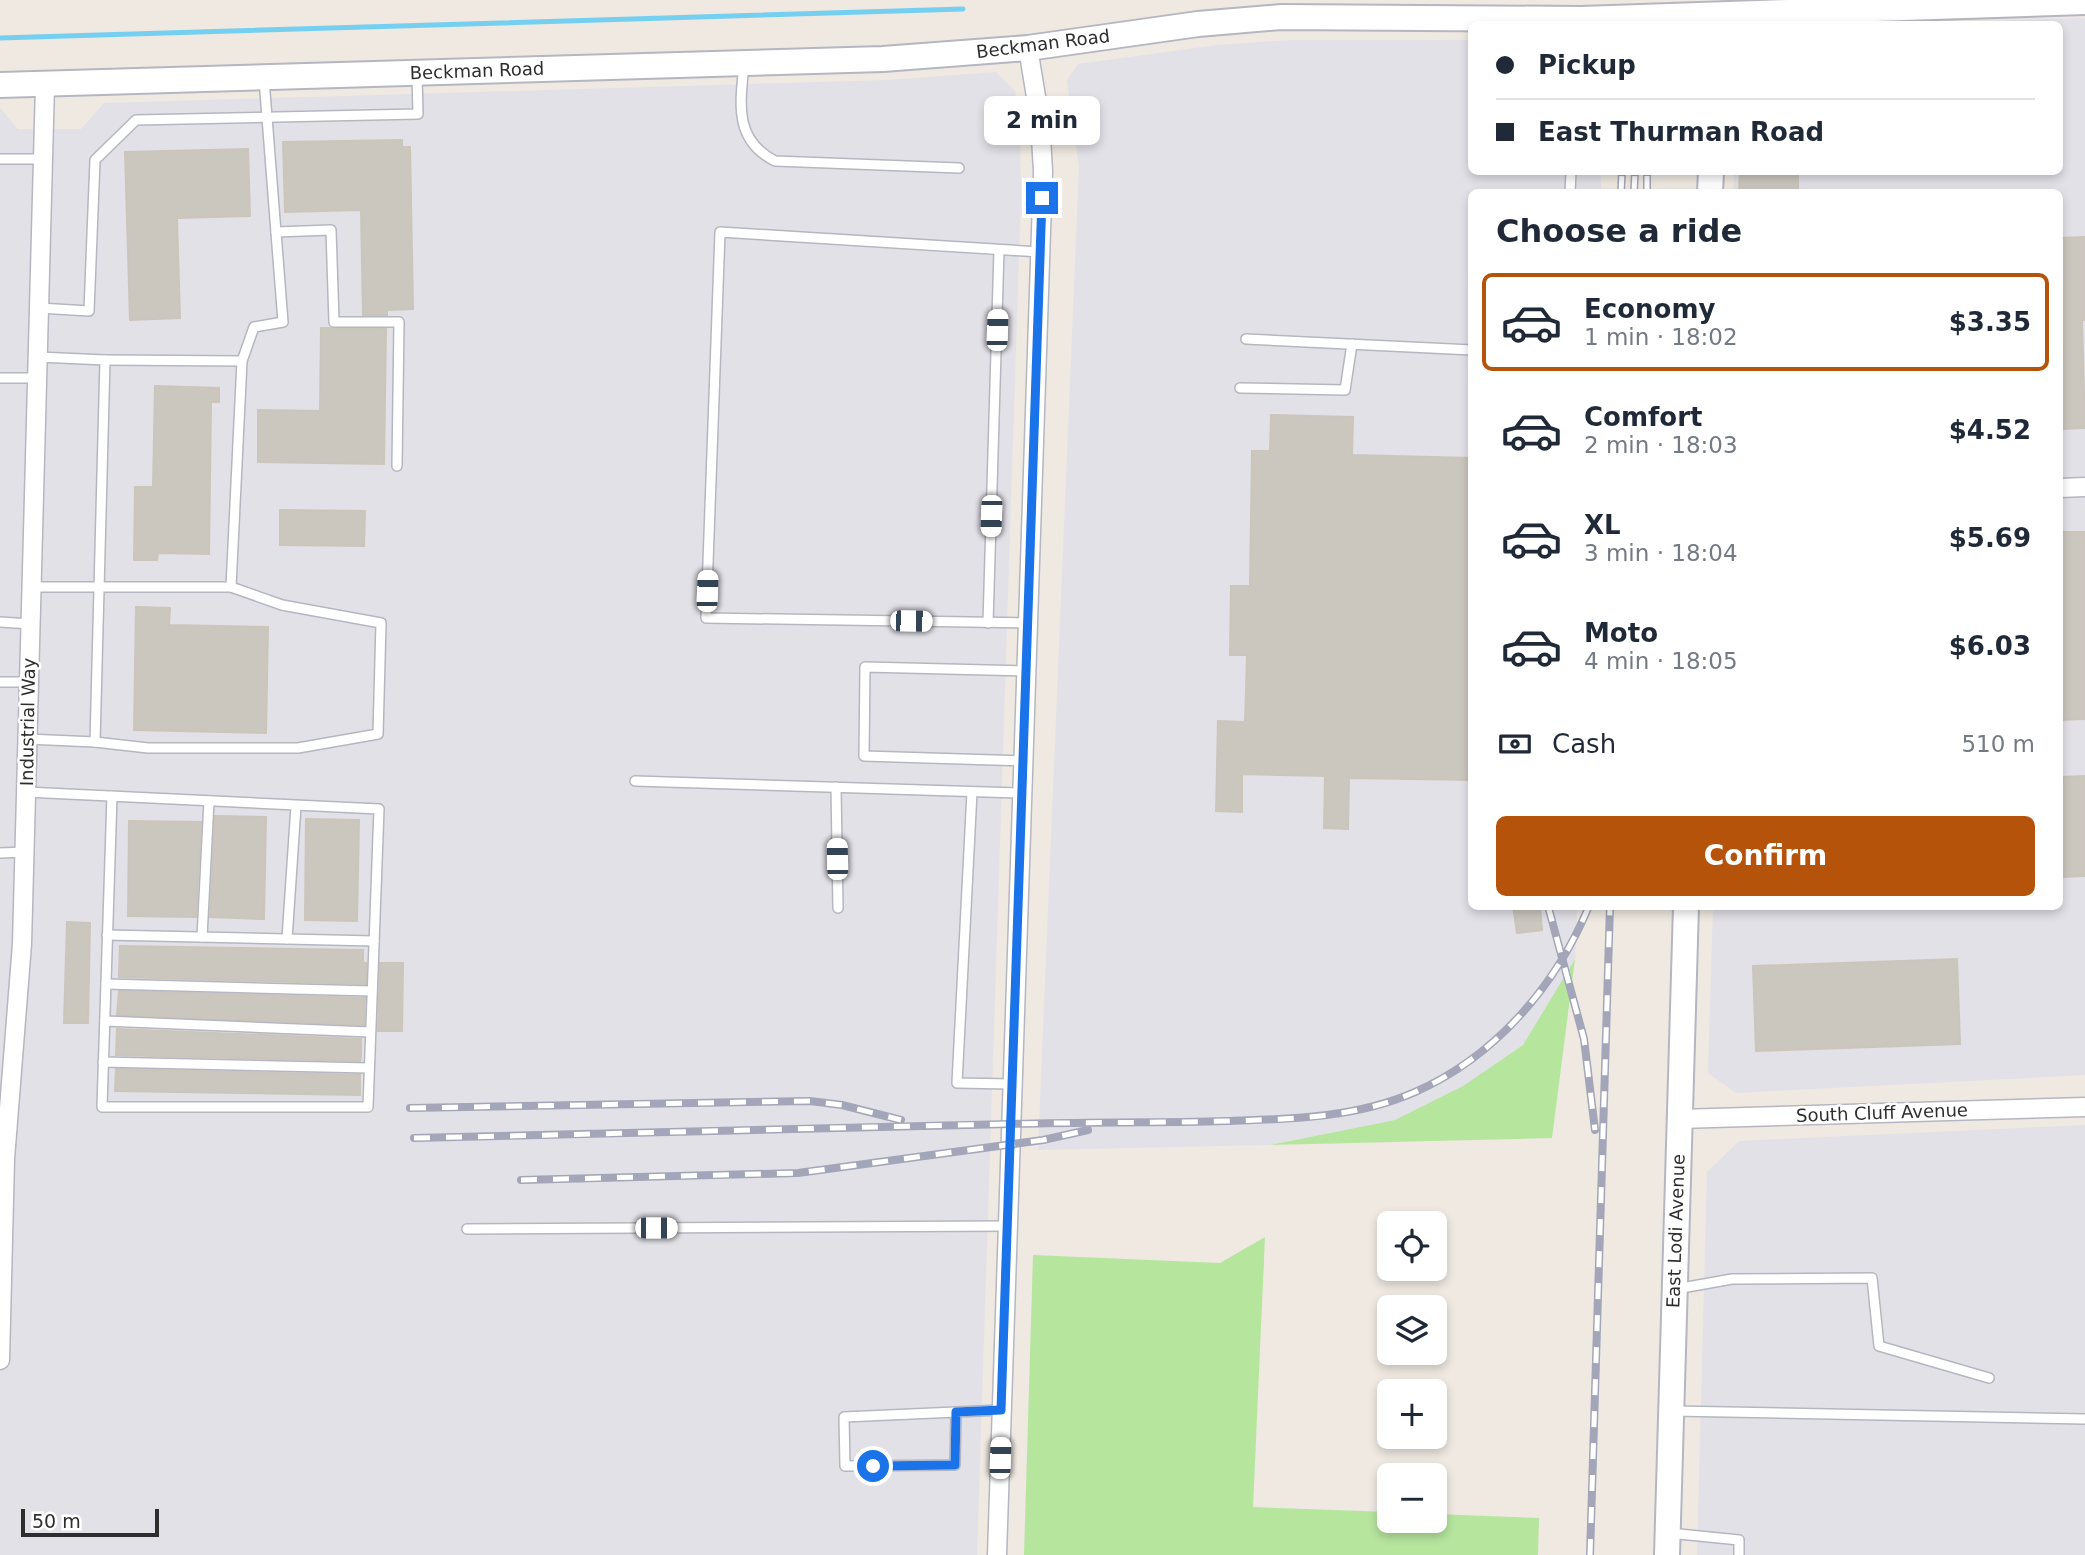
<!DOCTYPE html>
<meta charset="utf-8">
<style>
body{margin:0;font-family:"DejaVu Sans",sans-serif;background:#f6f6f7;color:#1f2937;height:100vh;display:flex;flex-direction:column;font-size:26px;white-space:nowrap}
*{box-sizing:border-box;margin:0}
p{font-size:23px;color:#747a83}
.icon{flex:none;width:38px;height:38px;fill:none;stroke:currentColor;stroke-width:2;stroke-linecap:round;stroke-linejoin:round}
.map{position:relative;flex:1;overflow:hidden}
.panel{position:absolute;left:1468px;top:189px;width:595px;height:721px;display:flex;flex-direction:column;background:#fff;border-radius:10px;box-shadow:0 4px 10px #0003}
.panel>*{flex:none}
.hud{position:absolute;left:1468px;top:21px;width:595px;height:154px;border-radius:10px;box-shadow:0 4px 10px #0003;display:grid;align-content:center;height:154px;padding:0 28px;background:#fff}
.fabs{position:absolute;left:1377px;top:1211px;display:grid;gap:14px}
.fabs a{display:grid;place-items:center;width:70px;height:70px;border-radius:10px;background:#fff;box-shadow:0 4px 10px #0003;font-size:35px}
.scale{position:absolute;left:21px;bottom:18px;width:138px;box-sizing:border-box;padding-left:7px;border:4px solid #2e2e2e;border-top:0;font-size:19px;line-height:24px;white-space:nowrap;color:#2e2e2e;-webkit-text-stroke:5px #fff;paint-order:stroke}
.end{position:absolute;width:32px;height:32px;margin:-16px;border:9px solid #1a73e8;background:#fff;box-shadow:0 0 0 4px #fff}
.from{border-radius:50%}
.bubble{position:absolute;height:49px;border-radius:10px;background:#fff;box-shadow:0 4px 10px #0003;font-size:23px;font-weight:700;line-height:49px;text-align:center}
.car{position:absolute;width:21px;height:42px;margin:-21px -10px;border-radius:9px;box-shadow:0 0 5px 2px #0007;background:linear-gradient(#fff 24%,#345 0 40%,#fff 0 76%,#345 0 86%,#fff 0)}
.hud b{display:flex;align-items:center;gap:24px;height:66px;font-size:26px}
.hud b+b{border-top:2px solid #e0e1e3}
.hud i{width:18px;height:18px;background:#1f2937}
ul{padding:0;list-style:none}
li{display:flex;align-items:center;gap:21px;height:98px;margin:0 14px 10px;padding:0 14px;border:4px solid transparent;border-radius:10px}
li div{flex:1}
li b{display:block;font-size:26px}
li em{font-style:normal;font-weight:700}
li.current{border-color:#b45309}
li>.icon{width:63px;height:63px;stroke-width:1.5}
h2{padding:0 28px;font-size:32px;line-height:84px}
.pay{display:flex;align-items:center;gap:18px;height:77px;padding:0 28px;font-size:26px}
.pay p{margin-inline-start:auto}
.button{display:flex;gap:14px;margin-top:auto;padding:14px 28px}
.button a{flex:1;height:80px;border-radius:10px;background:#b45309;color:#fff;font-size:28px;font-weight:700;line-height:80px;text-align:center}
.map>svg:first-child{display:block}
</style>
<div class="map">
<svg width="2085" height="1555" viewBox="0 0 2085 1555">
<rect width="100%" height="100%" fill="#efe9e1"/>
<g fill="#e3e1e8">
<path d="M2085 18V1075L1736 1093 1708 1073 1713 907 2060 906V192H1733L1734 172H2060V24H1884Z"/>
<path d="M1292 40H1472V172H1601V192H1472V906L1577 907 1575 959 1523 1045 1463 1086 1395 1120 1270 1145 1038 1150 1079 167 1067 80 1078 64 1217 45Z"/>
<path d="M996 72 1015 91 1020 140 1021 193 977 1555H0V108L18 129H81L104 103 887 80Z"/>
<path d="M2085 1125V1555H1697L1707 1172 1739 1141Z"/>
</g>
<g fill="#b6e59e">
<path d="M1575 959 1552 1138 1270 1145 1395 1120 1463 1086 1523 1045Z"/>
<path d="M1265 1237 1253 1507 1389 1512 1390 1521H1435V1514L1539 1518 1538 1555H1024L1033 1255 1220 1263Z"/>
</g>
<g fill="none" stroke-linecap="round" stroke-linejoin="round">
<path stroke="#75cff0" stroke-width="5" d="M0 38 963 9"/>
</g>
<g fill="#cbc7bf" stroke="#cbc5ba" stroke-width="2">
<path d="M402 140V147H410L413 309 387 310V315H363L361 210 285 212 283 142Z"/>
<path d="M248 149 250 216 177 218 180 318 130 320 125 152Z"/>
<path d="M1740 172H1798V192H1739Z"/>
<path d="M2085 237V320H2082L2085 428 2060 429V238Z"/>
<path d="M321 328 386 329 384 464 258 462V410L320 411Z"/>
<path d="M155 386 219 388V402H211L209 554 158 553 157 560H134L135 487H153Z"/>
<path d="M1271 415 1353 417 1352 455 1472 458V780L1349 778 1348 829 1324 828 1325 776 1242 774V812L1216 811 1218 721 1245 722 1247 655H1230L1231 586H1250L1252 451H1270Z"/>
<path d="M280 510 365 511 364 546 280 545Z"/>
<path d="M2060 532H2085V719L2060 720Z"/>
<path d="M136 607 170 608 169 625 268 627 266 733 134 730Z"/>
<path d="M2085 776V876L2060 877V777Z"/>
<path d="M215 816 266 817 264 919 210 917Z"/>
<path d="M306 819 359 820 357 921 305 920Z"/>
<path d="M129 821 201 822 196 917 128 916Z"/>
<path d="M1513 906H1540L1542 930 1517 933Z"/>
<path d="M67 922 90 923 88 1023H64Z"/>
<path d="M120 946 363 950V963H366V984L119 977Z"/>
<path d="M1957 959 1960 1044 1756 1051 1753 966Z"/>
<path d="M380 963H403L402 1031H378Z"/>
<path d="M119 991 365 998 364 1025 117 1015Z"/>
<path d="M117 1029 361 1039V1057L360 1061 116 1055Z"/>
<path d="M116 1069 360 1075V1095L115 1091Z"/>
</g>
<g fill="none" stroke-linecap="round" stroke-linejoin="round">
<defs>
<g id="lane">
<path d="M744 65C740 104 734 140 775 161L959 168"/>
<path d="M0 159H43"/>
<path d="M1570 192 1571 172"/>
<path d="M276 232 331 230 334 322H399L397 466"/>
<path d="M39 308 89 311 95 160 136 120 418 114 417 75"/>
<path d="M1246 339 1472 350"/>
<path d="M242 361 254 327 283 322 264 79"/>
<path d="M0 378H37"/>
<path d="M1240 388 1345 390 1352 344"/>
<path d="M32 587H231L242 361 105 360"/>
<path d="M0 622 31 624"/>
<path d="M988 623 999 250"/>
<path d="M1027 623 706 618 720 232 1040 252"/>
<path d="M0 682H29"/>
<path d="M27 739 95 742 105 360 38 357"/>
<path d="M95 742 148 748H298L378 734 381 623 282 605 231 587"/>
<path d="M1023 761 864 756 865 667 1026 671"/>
<path d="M635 781 1021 793"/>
<path d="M836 787 838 908"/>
<path d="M26 792 379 809 368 1107H102L112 796"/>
<path d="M972 792 957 1083 1011 1084"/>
<path d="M0 853 25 852"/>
<path d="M107 935 374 941"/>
<path d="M202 937 209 801"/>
<path d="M287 939 296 806"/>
<path d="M106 984 372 991"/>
<path d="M105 1021 370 1032"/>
<path d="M103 1062 369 1068"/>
<path d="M467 1229 1007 1226"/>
<path d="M1676 1289 1732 1279 1872 1278 1879 1346 1989 1378"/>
<path d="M1674 1411 2085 1419"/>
<path d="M956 1412 955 1465 845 1466 844 1417 1001 1410"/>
<path d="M1669 1533 1739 1540V1555"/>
</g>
<g id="street">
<path d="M2060 488 2085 487"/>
<path d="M1679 1119 2085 1107"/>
<path d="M0 1360 5 1159 22 944 45 84"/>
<path d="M997 1555 1043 171 1040 121 1028 48"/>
</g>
<g id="secondary">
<path d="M0 85 883 59 1028 48 1198 24 1281 17 1581 19 2085 2"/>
<path d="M1710 192 1711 172"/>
<path d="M1667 1555 1686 906"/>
</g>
</defs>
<use href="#lane" stroke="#b4b7c1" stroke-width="12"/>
<use href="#street" stroke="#b4b7c1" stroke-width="21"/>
<use href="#secondary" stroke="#b4b7c1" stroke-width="28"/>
<use href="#lane" stroke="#fff" stroke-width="9"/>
<use href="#street" stroke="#fff" stroke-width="18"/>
<use href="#secondary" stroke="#fff" stroke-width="24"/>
<defs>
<g id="rail">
<path d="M1621 192 1622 172"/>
<path d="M1634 192 1635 172"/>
<path d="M1647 192V172"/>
<path d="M1548 906 1584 1039 1595 1130"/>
<path d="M410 1108 810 1101 842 1105 901 1120"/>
<path d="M414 1138C613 1134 812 1128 1011 1124 1083 1122 1155 1123 1227 1121 1291 1119 1356 1118 1415 1092 1495 1057 1556 986 1589 906"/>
<path d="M521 1180 798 1173 1043 1140 1088 1130"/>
<path d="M1590 1555 1610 906"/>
</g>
</defs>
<use href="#rail" stroke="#a3a6b8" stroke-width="8"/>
<use href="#rail" stroke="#fff" stroke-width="5" stroke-dasharray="16" stroke-linecap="butt"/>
</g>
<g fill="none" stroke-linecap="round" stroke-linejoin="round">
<path stroke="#1a73e8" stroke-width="9" d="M873 1466 955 1465 956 1412 1001 1410 1042 198"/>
</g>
<g text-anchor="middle" stroke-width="5" stroke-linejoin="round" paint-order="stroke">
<g font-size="18" fill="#2e2e2e" stroke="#fff">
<text transform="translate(1043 44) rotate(-7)" y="6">Beckman Road</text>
<text transform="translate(477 71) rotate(-2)" y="6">Beckman Road</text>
<text transform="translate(28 722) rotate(-89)" y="6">Industrial Way</text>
<text transform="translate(1882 1113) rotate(-2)" y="6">South Cluff Avenue</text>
<text transform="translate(1676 1231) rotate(-88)" y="6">East Lodi Avenue</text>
</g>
</g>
</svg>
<div class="fabs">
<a><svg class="icon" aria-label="locate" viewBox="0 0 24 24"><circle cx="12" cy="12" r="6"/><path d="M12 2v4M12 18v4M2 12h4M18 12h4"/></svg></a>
<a><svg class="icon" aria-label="layers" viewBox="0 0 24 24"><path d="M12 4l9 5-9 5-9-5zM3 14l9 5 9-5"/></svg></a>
<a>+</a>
<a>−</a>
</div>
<div class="scale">50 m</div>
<i class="end from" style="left:873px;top:1466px"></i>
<i class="end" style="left:1042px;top:198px"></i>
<div class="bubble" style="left:984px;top:96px;width:116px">2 min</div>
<i class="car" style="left:997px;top:330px;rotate:2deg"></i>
<i class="car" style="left:991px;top:516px;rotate:182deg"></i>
<i class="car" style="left:707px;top:591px;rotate:2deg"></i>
<i class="car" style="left:911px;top:621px;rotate:91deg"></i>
<i class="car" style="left:837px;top:859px;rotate:359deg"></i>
<i class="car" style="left:656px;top:1228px;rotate:90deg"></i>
<i class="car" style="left:1000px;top:1458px;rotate:2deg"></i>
<div class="hud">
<b><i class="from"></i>Pickup</b>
<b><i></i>East Thurman Road</b>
</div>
<section class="panel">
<h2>Choose a ride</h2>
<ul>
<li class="current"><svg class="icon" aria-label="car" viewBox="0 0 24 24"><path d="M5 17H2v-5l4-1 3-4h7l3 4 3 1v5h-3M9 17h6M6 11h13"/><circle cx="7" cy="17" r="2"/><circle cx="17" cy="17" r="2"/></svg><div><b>Economy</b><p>1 min · 18:02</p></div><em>$3.35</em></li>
<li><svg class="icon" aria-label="car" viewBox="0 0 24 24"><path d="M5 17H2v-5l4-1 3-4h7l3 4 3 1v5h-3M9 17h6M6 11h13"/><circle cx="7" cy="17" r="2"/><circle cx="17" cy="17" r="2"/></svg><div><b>Comfort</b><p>2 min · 18:03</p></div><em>$4.52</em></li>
<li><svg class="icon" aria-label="car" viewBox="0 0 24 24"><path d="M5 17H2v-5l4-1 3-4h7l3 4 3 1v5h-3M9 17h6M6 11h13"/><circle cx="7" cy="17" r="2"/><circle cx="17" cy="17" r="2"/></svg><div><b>XL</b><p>3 min · 18:04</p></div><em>$5.69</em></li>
<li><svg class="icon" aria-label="car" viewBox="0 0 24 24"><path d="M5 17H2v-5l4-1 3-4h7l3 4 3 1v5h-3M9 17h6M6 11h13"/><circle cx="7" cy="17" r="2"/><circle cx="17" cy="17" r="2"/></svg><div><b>Moto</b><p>4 min · 18:05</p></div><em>$6.03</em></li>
</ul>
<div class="pay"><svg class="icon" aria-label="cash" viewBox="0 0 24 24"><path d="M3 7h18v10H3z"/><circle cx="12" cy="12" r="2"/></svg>Cash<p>510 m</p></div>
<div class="button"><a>Confirm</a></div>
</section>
</div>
